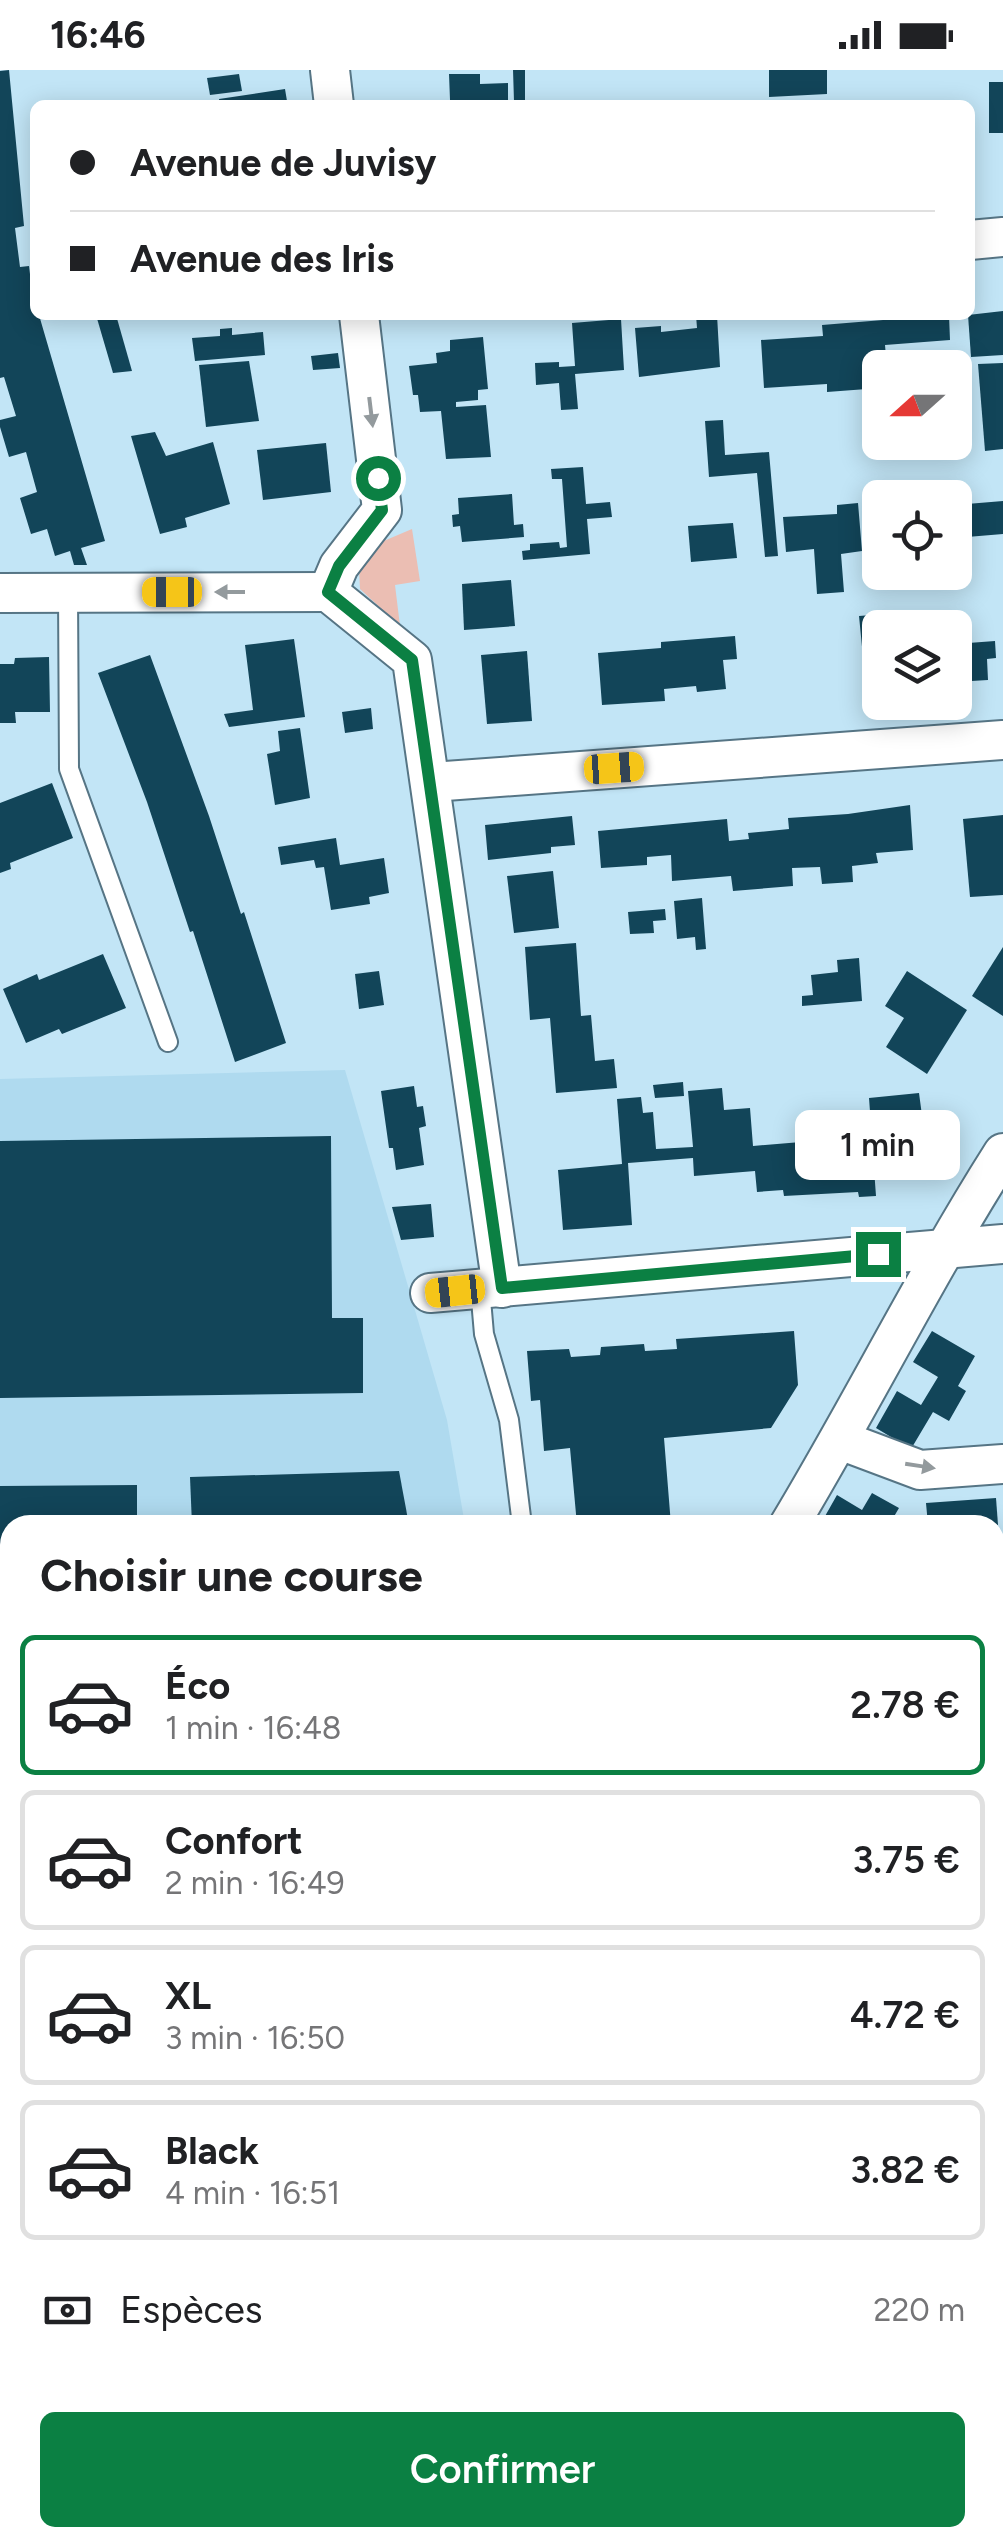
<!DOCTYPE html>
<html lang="fr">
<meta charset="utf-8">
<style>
body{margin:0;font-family:Figtree,sans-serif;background:#f6f6f6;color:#202124;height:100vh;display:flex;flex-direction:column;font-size:38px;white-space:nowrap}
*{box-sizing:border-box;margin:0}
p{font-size:32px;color:#757577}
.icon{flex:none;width:55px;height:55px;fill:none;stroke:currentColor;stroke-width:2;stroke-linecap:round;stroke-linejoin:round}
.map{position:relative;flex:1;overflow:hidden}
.sheet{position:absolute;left:0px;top:1445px;width:1005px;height:1032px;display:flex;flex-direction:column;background:#fff;border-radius:30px 30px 0 0;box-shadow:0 5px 25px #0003}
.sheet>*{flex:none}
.banner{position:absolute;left:30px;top:30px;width:945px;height:220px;border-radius:15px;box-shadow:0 5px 25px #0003;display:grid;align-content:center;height:220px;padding:0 40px;background:#fff}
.needle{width:65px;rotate:249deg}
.tools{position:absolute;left:862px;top:280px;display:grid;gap:20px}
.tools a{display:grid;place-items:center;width:110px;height:110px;border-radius:15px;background:#fff;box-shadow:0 5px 25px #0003;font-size:50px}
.end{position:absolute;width:45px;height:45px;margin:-22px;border:12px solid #0b8043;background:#fff;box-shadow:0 0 0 5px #fff}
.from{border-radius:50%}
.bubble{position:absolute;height:70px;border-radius:15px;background:#fff;box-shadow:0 5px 25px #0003;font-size:32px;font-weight:600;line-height:70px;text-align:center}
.car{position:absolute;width:30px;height:60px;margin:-30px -15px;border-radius:12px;box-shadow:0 0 8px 2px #0007;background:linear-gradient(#f5c518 24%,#345 0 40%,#f5c518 0 76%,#345 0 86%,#f5c518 0)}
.banner b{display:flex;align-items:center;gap:35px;height:95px;font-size:38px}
.banner b+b{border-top:2px solid #e0e0e0}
.banner i{width:25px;height:25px;background:#202124}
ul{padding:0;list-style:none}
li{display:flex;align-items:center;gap:30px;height:140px;margin:0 20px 15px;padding:0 20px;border:5px solid #e0e0e0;border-radius:15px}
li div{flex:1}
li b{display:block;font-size:38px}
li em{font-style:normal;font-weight:600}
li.active{border-color:#0b8043}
li>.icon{width:90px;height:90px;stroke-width:1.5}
h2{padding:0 40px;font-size:45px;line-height:120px}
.pay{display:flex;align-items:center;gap:25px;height:110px;padding:0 40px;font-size:38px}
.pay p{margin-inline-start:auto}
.button{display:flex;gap:20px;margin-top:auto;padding:20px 40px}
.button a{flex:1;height:115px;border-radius:15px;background:#0b8043;color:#fff;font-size:40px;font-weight:600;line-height:115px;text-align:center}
.status{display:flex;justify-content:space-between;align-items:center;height:70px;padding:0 50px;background:#fff;direction:ltr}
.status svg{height:28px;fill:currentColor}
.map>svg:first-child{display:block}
</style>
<div class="status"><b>16:46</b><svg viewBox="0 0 49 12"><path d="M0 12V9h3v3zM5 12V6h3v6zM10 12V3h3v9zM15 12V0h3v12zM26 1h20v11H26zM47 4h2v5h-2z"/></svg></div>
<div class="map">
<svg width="1003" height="2476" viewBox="0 0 1003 2476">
<rect width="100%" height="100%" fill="#c2e5f6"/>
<g fill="#afdaef">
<path d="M345 1000 447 1350 465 1455H10V2468H504V2476H0V1009Z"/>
<path d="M1003 1522V2476H560L561 2468H995V1523Z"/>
</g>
<path fill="#ebbeb3" d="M412 459 420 511 395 515 400 556 360 519 359 498 379 473Z"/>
<g fill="#124559">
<path d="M9 0 24 156 15 158 20 197 29 196 35 245H39L105 471 81 478 87 495H74L70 481 55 486 47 459 31 464 20 428 37 422 26 382 9 387 0 357V350L16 346 4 307 0 308V1Z"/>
<path d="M513 0H525V32H514Z"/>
<path d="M769 0H827V24L769 27Z"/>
<path d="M239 4 242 21 210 25 207 8Z"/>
<path d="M449 4H480V14L508 13V35H460V30H450Z"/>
<rect x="989" y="12" width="14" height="51"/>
<path d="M285 19 287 31 280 32 281 35H220L219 29Z"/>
<path d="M1003 241V285L971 287 968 245Z"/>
<path d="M96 245H116L132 301 113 303Z"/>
<path d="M696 245H717L720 297 639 307 635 258 661 256V262L697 258Z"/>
<path d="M883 245H949L950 270 885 275 887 298H880V318L827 322V314L764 318 761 270 823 266 822 255 883 250Z"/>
<path d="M621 249 624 300 575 304 578 339 561 340 559 313 536 315 535 293 559 292V297L575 296 572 253Z"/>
<path d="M232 258V265L263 262 265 285 195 291 192 268 220 266V259Z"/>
<path d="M483 267 488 319 478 320V330L456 332V337L486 335 491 387 446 389 441 341 420 342 418 325H413L409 296 437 293 436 283 450 281V270Z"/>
<path d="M338 283 340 298 313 300 311 286Z"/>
<path d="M249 291 259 351 206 357 199 295Z"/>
<path d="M1003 293V379L985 381 978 294Z"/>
<path d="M723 350 725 385 769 382 778 486 765 487 757 403 709 407 705 351Z"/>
<path d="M155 362 166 386 213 372 230 434 185 448 187 457 160 464 131 366Z"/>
<path d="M326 373 331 422 263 430 257 380Z"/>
<path d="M583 397 586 434 610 432 612 447 587 449 590 484 523 490 522 481 530 480V474L559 472 560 478 567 477 562 409H552L551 399Z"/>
<path d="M512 424 514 455 523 454 524 467 462 472 460 456 453 457 452 445 459 444 458 428Z"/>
<path d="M1003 431V464L955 468V435Z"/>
<path d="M858 433 862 481 841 484 844 522 817 524 814 479 786 482 783 447 837 444V435Z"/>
<path d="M733 453 737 488 691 492 688 456Z"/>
<path d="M511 510 515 556 464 560 462 514Z"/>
<path d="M922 541 923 558H880V595L864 597 859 546Z"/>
<path d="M735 566 737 589 723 590 726 619 697 622 696 616 664 619 665 631 602 635 598 583 661 578V572Z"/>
<path d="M294 569 305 647 229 657 224 644 253 640 245 575Z"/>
<path d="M995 571 996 588 987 589 988 610 955 612V574Z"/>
<path d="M527 581 532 651 487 654 481 585Z"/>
<path d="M150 585 209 746 241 844 244 842 286 973 235 992 193 861 190 862 147 732 98 603Z"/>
<path d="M49 587 50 642H15L16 653H0V594H14L15 588Z"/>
<path d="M371 638 373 659 345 663 342 642Z"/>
<path d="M300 658 310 728 275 735 267 684 280 681 278 661Z"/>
<path d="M52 713 73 768 10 793 11 799 0 803V733Z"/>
<path d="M910 735 913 780 876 783 878 793 852 796 853 812 822 814 820 797 792 798 793 816 733 821 731 806 672 811 671 785 647 787V795L601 798 598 761 727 749 729 771 749 769 748 763 789 759 788 748 848 744Z"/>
<path d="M1003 745V825L970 827 963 749Z"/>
<path d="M572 746 575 775 551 777V783L488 790 485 755Z"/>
<path d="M336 768 340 795 384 788 389 823 369 827 370 834 331 840 324 797 316 798 314 790 281 795 278 777Z"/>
<path d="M553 801 559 858 514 863 507 806Z"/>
<path d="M702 828 706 879 696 880 695 867 677 869 674 831Z"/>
<path d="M665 839 666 850 653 851 654 863 630 864 628 842Z"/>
<path d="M576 873 581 946 591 945 595 991 614 989 617 1018 556 1023 550 948 530 950 525 877Z"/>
<path d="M1003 877V946L972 926Z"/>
<path d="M103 884 126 938 62 964 59 959 26 973 3 919 37 904 39 910Z"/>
<path d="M859 888 862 931 802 936V926L813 925 811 905 838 902 837 890Z"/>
<path d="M379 901 384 935 359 939 355 904Z"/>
<path d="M907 901 967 940 927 1004 886 977 904 948 885 936Z"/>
<path d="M683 1012 684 1026 655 1028 653 1015Z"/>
<path d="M414 1016 417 1037 423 1036 426 1056 419 1058 424 1095 396 1100 393 1078H389L381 1021Z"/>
<path d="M722 1018 724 1040 750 1038 753 1076 813 1071V1079L855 1075V1071L872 1069 869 1028 919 1023 923 1053 918 1054 919 1081 873 1085 876 1126 859 1127 858 1122 784 1126 783 1120 757 1122 755 1101 694 1106 693 1088 628 1093 632 1155 563 1160 558 1100 622 1094 617 1029 641 1027 643 1043 653 1042 656 1079 693 1077 688 1021Z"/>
<path d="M331 1066 332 1248H363V1323L0 1328V1071Z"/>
<path d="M431 1134 434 1167 401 1170 392 1137Z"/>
<path d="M794 1261 798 1315 771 1358 664 1368 671 1455H577L570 1378 544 1381 540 1330 531 1331 527 1281 569 1279 571 1287 600 1285 601 1277 644 1274 645 1281 677 1279 676 1269Z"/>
<path d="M932 1261 975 1286 958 1316 966 1321 949 1351 933 1342 911 1379 876 1358 897 1321 921 1335 938 1307 913 1292Z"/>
<path d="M399 1401 409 1455H192L190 1407Z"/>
<path d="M137 1415V1455H10V1514L0 1515V1416Z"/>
<path d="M872 1423 899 1438 889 1455 879 1452 877 1455H820L837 1425 862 1440Z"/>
<path d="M996 1428 998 1455H928L926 1433Z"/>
<path d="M995 2013 1003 2032V2082L995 2086Z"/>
<path d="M1003 2160V2459L995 2462V2163Z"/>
<rect x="362" y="2468" width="138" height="8"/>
<path d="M591 2468H982L961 2476H590Z"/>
</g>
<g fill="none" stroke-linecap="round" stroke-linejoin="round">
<defs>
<g id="lane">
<path d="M68 522 69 699 168 972"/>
<path d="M480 1218 484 1264 509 1350 522 1455"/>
<path d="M0 1606H10"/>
<path d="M0 1701 10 1700"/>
</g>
<g id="street">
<path d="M330 0 334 35"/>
<path d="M970 170 1003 167"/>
<path d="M328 522 412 590 502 1218"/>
<path d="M328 522 339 496 382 440 359 245"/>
<path d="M0 523 328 522"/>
<path d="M432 712 1003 670"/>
<path d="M430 1223 1003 1174"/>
<path d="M840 1370 920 1400 1003 1394"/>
<path d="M789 1455C863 1332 926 1204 1003 1083"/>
<path d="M995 1878 1003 1884"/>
<path d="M538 2476V2468"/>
</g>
<g id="secondary">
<path d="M0 1837 10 1861"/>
<path d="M0 1929 10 1954"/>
<path d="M237 2468 242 2476"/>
</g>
</defs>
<use href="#lane" stroke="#567585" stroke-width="22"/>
<use href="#street" stroke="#567585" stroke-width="42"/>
<use href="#secondary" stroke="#567585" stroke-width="58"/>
<path stroke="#79929f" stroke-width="6" stroke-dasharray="5 5" stroke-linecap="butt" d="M294 2468 298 2476"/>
<use href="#lane" stroke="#fff" stroke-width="18"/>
<use href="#street" stroke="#fff" stroke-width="38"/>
<use href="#secondary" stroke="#fff" stroke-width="52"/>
</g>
<defs><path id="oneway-solid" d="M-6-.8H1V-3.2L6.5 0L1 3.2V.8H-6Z" transform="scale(2.5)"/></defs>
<g fill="#939a9d">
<use href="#oneway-solid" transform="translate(371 342) rotate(83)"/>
<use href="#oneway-solid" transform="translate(230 522) rotate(-180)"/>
<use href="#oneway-solid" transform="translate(920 1396) rotate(9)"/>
</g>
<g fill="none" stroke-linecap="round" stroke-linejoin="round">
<path stroke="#0b8043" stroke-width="12" d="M378 408 382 440 339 496 328 522 412 590 502 1218 878 1184"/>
</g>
</svg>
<div class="tools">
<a><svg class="needle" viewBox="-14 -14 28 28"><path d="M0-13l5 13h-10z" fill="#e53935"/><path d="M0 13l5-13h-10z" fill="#757577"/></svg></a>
<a><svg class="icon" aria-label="locate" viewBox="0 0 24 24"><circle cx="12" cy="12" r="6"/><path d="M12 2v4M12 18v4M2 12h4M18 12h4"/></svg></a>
<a><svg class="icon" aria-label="layers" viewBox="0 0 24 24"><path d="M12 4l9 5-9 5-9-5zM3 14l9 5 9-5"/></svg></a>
</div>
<i class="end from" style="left:378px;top:408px"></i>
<i class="end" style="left:878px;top:1184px"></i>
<div class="bubble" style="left:795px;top:1040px;width:165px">1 min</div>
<i class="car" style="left:172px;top:522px;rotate:270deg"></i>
<i class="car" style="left:614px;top:698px;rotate:86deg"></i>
<i class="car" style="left:455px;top:1221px;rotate:264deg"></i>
<div class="banner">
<b><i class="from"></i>Avenue de Juvisy</b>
<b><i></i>Avenue des Iris</b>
</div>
<section class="sheet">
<h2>Choisir une course</h2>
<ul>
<li class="active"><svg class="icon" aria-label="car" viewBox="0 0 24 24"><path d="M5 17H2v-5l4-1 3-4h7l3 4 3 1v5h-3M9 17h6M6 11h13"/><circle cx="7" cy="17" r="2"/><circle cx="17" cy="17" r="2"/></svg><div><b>Éco</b><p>1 min · 16:48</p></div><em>2.78 €</em></li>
<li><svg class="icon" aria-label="car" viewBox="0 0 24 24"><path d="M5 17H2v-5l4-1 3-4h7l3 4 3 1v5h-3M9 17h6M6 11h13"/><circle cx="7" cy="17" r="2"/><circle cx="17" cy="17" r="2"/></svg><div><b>Confort</b><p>2 min · 16:49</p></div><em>3.75 €</em></li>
<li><svg class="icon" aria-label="car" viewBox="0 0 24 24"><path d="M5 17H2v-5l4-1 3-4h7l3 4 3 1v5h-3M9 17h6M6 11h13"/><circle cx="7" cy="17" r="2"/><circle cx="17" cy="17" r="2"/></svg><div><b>XL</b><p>3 min · 16:50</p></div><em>4.72 €</em></li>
<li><svg class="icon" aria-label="car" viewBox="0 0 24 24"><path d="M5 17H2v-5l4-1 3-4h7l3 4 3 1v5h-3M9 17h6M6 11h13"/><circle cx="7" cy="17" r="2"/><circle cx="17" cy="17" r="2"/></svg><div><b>Black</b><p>4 min · 16:51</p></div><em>3.82 €</em></li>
</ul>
<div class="pay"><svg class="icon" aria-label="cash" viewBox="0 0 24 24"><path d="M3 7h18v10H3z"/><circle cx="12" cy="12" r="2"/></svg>Espèces<p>220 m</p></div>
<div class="button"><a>Confirmer</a></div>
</section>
</div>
